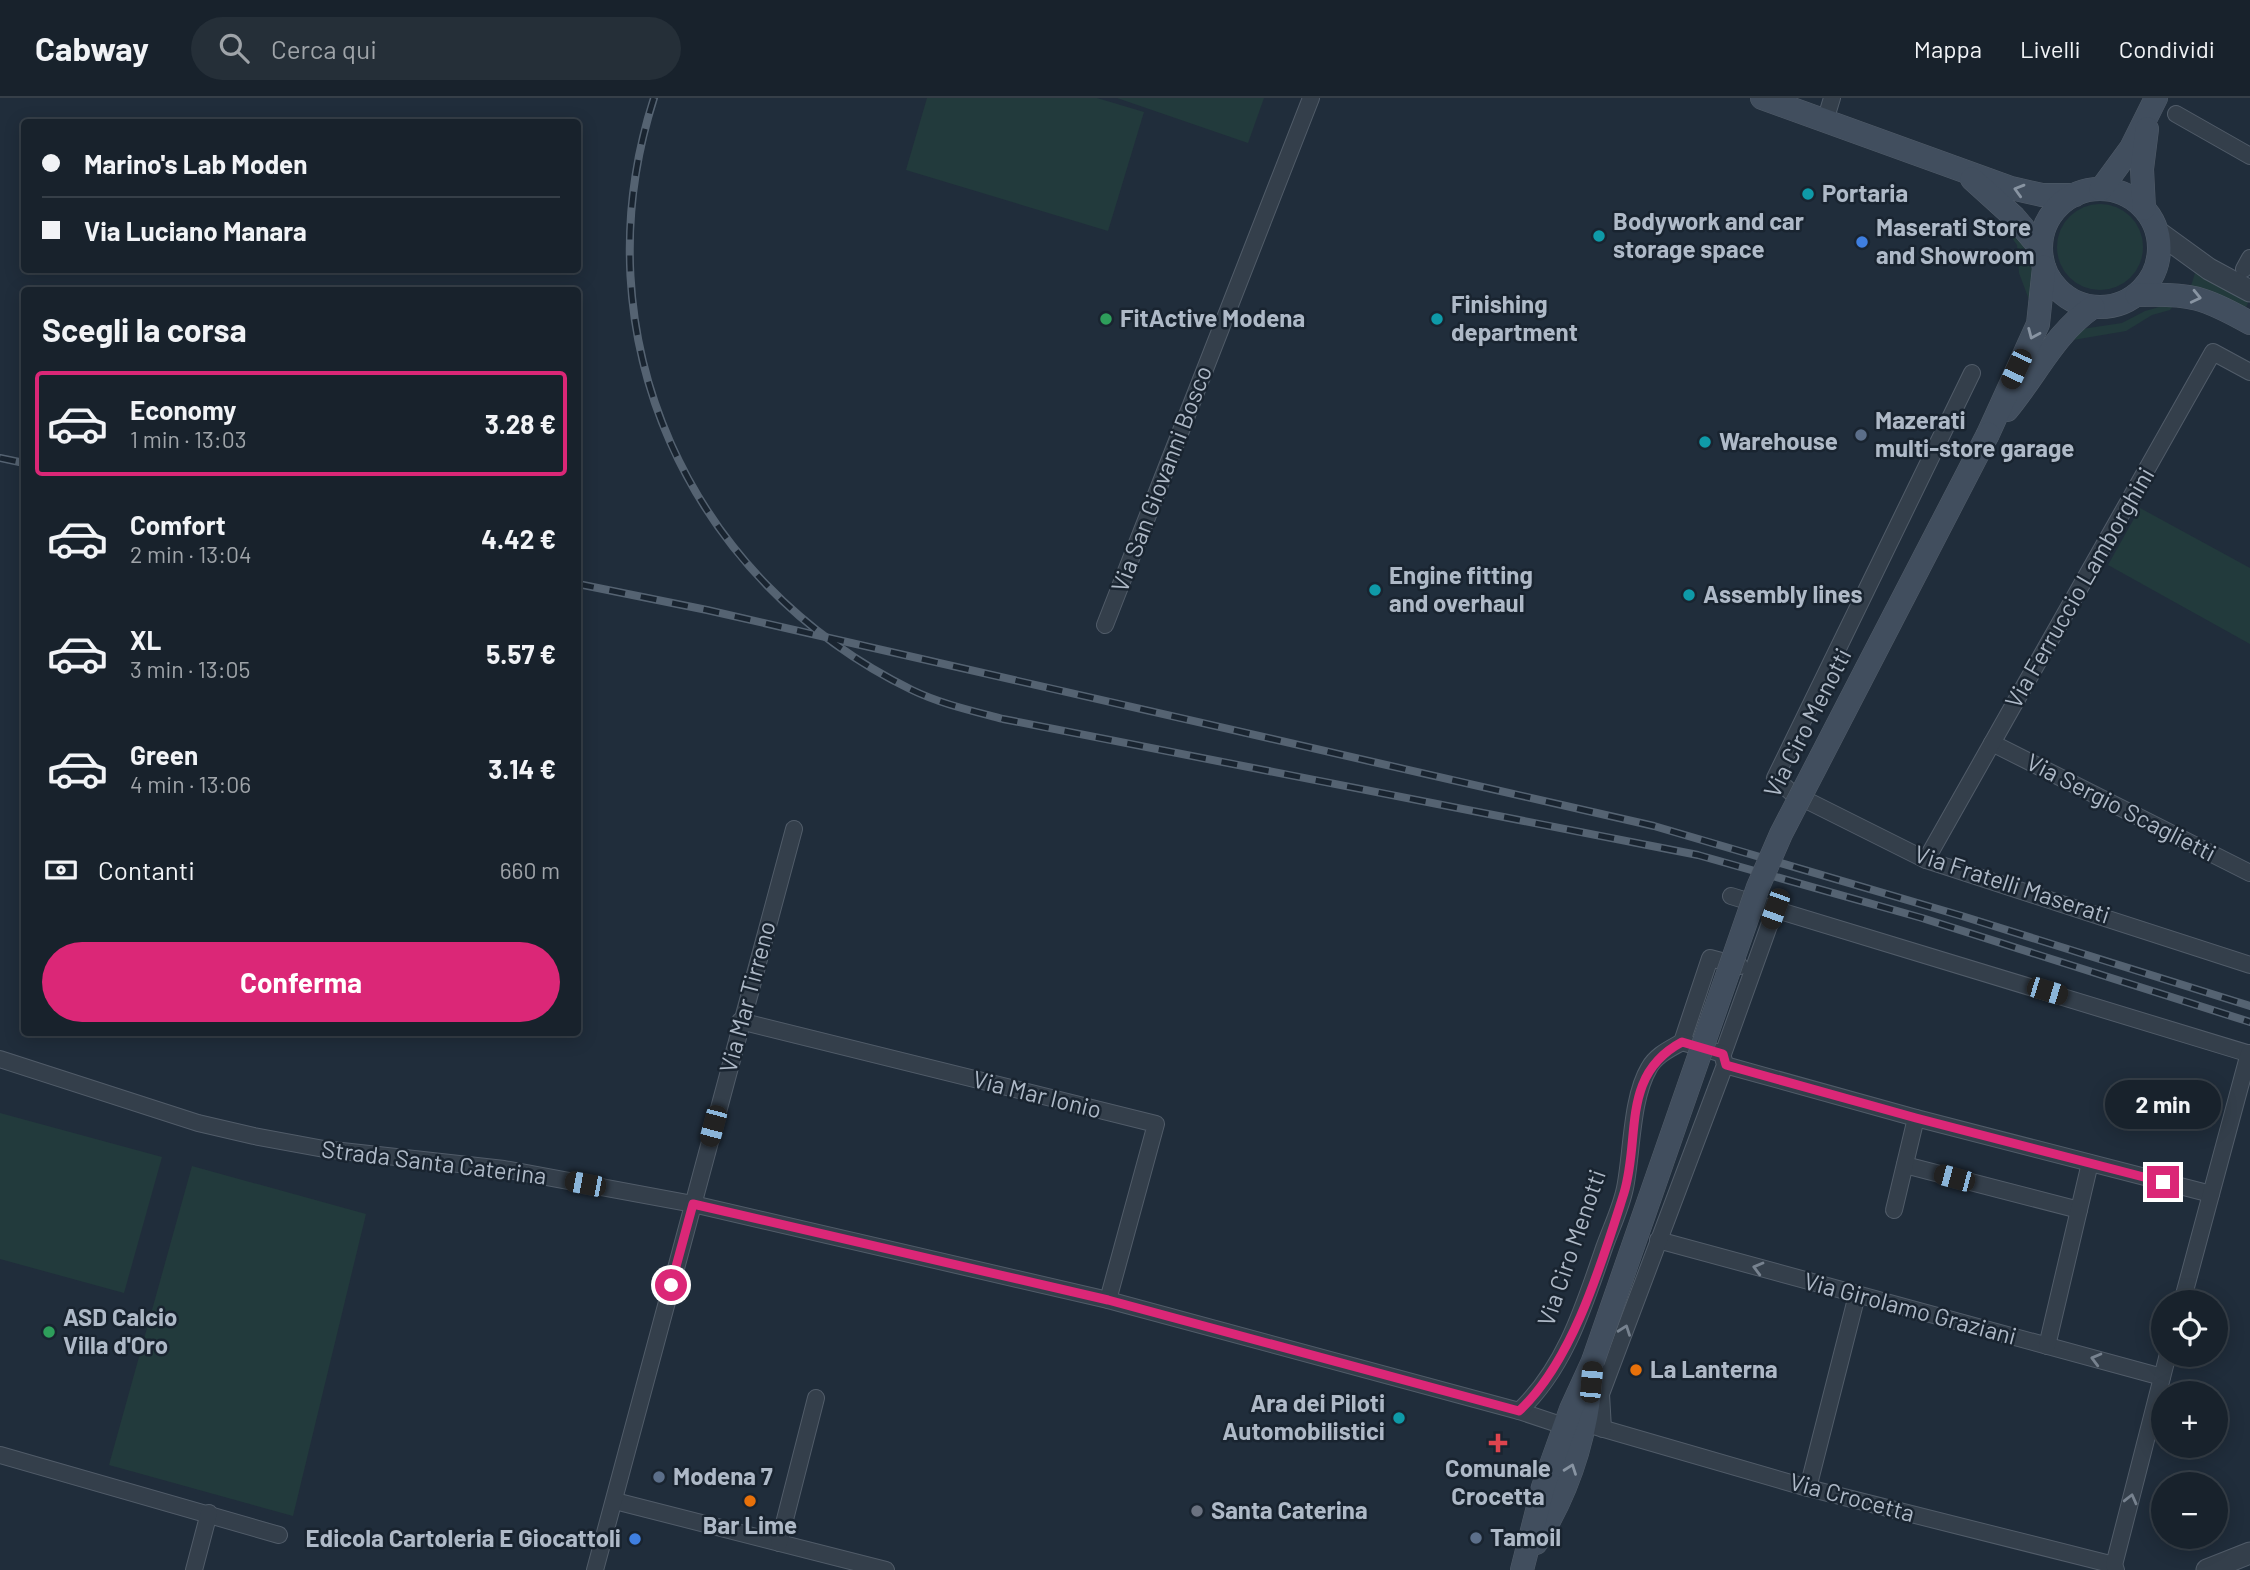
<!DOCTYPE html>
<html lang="it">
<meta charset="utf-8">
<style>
body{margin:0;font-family:Barlow,sans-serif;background:#252f38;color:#f1f3f6;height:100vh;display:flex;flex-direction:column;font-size:26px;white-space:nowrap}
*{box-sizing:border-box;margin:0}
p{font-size:23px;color:#9fa4a9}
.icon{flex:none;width:38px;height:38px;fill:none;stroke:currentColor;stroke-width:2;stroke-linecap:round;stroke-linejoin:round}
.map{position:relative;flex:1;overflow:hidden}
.sheet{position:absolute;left:21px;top:189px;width:560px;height:749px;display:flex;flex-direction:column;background:#18222c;border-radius:7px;box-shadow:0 4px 18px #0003,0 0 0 2px #363f48}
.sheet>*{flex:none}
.banner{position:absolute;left:21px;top:21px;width:560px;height:154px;border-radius:7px;box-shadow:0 4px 18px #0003,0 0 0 2px #363f48;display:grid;align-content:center;height:154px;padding:0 21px;background:#18222c}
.fabs{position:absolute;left:2151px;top:1192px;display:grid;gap:14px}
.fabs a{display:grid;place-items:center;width:77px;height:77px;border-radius:50%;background:#18222c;box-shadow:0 4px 18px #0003,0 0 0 2px #363f48;font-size:35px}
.end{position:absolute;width:32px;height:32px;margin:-16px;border:9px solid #db2777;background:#fff;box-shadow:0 0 0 4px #fff}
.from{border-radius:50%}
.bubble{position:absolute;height:49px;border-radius:24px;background:#18222c;box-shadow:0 4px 18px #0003,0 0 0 2px #363f48;font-size:23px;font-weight:700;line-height:49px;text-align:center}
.car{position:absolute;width:21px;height:42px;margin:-21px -10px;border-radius:9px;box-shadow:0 0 5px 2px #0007;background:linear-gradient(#222 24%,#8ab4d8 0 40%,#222 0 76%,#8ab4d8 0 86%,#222 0)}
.banner b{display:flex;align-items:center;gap:24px;height:66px;font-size:26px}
.banner b+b{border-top:2px solid #363f48}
.banner i{width:18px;height:18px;background:#f1f3f6}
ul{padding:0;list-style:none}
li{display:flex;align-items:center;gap:21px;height:105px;margin:0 14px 10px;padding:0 7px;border:4px solid transparent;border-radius:7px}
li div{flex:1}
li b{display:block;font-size:26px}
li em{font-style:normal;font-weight:700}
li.selected{border-color:#db2777}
li>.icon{width:63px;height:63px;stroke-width:1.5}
h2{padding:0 21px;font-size:32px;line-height:84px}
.pay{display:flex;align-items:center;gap:18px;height:77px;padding:0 21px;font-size:26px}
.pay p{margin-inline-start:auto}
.action{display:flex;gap:14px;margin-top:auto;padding:14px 21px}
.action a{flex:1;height:80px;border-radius:42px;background:#db2777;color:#fff;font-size:28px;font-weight:700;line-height:80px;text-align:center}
header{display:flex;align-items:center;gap:42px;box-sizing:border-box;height:98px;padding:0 35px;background:#18222c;border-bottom:2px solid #363f48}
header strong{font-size:33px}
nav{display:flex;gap:38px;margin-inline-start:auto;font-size:24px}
.search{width:490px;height:63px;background:#252f38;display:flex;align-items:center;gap:18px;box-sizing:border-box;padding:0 24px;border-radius:38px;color:#9fa4a9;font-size:26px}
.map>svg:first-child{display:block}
</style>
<header>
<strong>Cabway</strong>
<div class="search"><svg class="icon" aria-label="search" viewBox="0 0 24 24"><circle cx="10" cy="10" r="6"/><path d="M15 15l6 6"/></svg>Cerca qui</div>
<nav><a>Mappa</a><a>Livelli</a><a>Condividi</a></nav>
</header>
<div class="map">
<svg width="2250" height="1472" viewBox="0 0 2250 1472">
<rect width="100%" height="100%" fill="#202d3b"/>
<g fill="#223a3c">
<path d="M927 0H1097L1144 14 1108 133 906 72Z"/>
<path d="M1117 0H1264L1248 45Z"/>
<circle cx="2100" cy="149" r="43"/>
<path d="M2015 135C2030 154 2038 185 2031 207L2019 175 2017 147 2012 140Z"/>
<path d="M2195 175 2249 203 2244 213 2191 188Z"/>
<path d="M2170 206 2173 208 2170 212 2152 217 2126 233 2073 242 2082 231 2122 225 2145 213Z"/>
<path d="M2140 410 2250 470V546L2108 467Z"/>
<path d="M0 1015 162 1059 124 1195 0 1161Z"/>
<path d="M192 1068 366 1116 293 1418 109 1367Z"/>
</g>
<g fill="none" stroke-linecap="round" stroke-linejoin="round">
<defs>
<g id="minor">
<path d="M2176 16 2250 58"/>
<path d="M1825 23 1832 0"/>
<path d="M2244 171 2250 160"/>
<path d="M1972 275 1775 680 1792 695 1926 762 2250 867"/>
<path d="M1105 527 1311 0"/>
<path d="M1992 645 2250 775"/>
<path d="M1926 762 2213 254 2250 274"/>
<path d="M1731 798 2250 956"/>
<path d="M740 923 1156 1026 1108 1202"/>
<path d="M1682 944 1710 860 1740 868"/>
<path d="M1723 956 1775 811"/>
<path d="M0 961 198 1025 254 1038 324 1051 504 1071 693 1106 1108 1202 1519 1313 1564 1328"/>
<path d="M1725 967 1916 1020 2211 1096"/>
<path d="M1905 1067 2079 1112"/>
<path d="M1894 1112 1916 1020"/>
<path d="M1658 1142 2162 1279"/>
<path d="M2182 1204 2249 955"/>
<path d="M2047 1248 2090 1065"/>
<path d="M1519 1313C1565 1270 1584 1208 1604 1150 1611 1130 1621 1110 1625 1090 1632 1056 1631 1000 1649 970 1656 957 1670 951 1682 944L1723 956"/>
<path d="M1587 1326 1808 1390 2114 1467 2116 1472"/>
<path d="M1603 1331 1601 1296 1725 967 1723 959"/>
<path d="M0 1357 279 1437"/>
<path d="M1808 1390 1857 1197"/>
<path d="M615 1403 886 1472"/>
<path d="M779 1445 816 1300"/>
<path d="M2114 1467 2168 1256"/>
<path d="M194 1472 209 1415"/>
<path d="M595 1472 794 731"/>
</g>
<g id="tertiary">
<path d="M2158 134 2209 171 2250 193"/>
<path d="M2207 1472 2250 1455"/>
</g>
<g id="secondary">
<path d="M1762 0 2011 90 2042 97H2075"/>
<path d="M1972 81 2014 119 2041 151"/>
<circle cx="2100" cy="150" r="59"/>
<path d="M2101 91 2131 50 2156 0"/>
<path d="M2144 110 2142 71 2147 31"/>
<path d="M2137 197C2190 195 2204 199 2250 225"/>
<path d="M2007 312C2037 276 2054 236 2093 209"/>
<path d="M1988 336 2038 226 2044 169"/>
<path d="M1536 1445C1568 1395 1586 1338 1591 1280"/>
<path d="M1522 1472 1543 1389 1571 1311 1593 1263"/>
</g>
</defs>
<use href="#minor" stroke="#515c69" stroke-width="18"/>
<use href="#tertiary" stroke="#515c69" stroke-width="23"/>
<use href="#secondary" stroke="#515c69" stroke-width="24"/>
<use href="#minor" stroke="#343f4b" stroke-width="16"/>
<use href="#tertiary" stroke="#343f4b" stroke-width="21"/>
<use href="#secondary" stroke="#414e5e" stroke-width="23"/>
<defs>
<g id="rail">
<path d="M654 0C577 239 689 483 912 592 941 606 973 613 1003 621L1698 757 1922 820 2250 924"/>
<path d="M0 360 24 365"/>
<path d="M578 486 707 512 1654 728 1962 818 2250 908"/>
</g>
</defs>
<use href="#rail" stroke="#556372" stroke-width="8"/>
<use href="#rail" stroke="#192430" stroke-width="5" stroke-dasharray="16" stroke-linecap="butt"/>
<defs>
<path id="secondary-bridge" d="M1593 1263 1758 789 1781 736 1988 336"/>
</defs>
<use href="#secondary-bridge" stroke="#515c69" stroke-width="24" stroke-linecap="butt"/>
<use href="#secondary-bridge" stroke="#414e5e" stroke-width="23"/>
</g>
<defs><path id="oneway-chevron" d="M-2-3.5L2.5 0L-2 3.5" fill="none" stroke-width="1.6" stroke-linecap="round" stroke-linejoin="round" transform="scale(1.75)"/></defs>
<g stroke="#8894a2">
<use href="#oneway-chevron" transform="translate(2019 92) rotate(-164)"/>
<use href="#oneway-chevron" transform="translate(2196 199) rotate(13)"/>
<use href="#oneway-chevron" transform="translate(2033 236) rotate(113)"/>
<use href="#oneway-chevron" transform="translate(1571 1371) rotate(-70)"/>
</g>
<g stroke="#77828f">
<use href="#oneway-chevron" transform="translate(1758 1170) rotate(-165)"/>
<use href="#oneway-chevron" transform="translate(1625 1232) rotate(-70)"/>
<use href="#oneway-chevron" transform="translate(2096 1261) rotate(-165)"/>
<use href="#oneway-chevron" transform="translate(2131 1401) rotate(-76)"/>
</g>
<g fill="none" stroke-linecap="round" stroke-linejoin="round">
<path stroke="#db2777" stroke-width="9" d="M671 1187 693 1106 1108 1202 1519 1313C1573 1263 1602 1164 1624 1095 1641 1039 1620 977 1682 944L1723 956 1726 967 1916 1020 2163 1084"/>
</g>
<g fill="#0f9aa8" stroke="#192430" stroke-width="2.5">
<circle cx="1808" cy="96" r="7"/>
<circle cx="1599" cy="138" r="7"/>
<circle cx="1437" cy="221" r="7"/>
<circle cx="1705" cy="344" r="7"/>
<circle cx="1375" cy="492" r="7"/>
<circle cx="1689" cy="497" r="7"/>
<circle cx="1399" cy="1320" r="7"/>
</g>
<g fill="#3f7fe0" stroke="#192430" stroke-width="2.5">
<circle cx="1862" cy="144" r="7"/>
<circle cx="635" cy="1441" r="7"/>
</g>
<g fill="#2e9e5b" stroke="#192430" stroke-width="2.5">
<circle cx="1106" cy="221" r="7"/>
<circle cx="49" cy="1234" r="7"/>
</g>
<g fill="#5c6f8a" stroke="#192430" stroke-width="2.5">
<circle cx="1861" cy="337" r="7"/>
<circle cx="659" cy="1379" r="7"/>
<circle cx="1476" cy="1440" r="7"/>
</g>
<g fill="#e8710a" stroke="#192430" stroke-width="2.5">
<circle cx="1636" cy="1272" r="7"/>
<circle cx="750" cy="1403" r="7"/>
</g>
<path fill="#e0444e" stroke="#192430" stroke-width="2.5" d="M1494.5 1334.5h7v7h7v7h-7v7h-7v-7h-7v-7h7z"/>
<circle fill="#6b7280" stroke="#192430" stroke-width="2.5" cx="1197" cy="1413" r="7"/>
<g text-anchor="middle" stroke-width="5" stroke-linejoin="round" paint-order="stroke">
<g font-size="24" font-weight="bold" fill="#aeb9c7" stroke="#192430" text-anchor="start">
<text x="1822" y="104">Portaria</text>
<text x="1613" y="132">Bodywork and car<tspan x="1613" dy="28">storage space</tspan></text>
<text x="1876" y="138">Maserati Store<tspan x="1876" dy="28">and Showroom</tspan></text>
<text x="1451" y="215">Finishing<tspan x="1451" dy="28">department</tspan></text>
<text x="1120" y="229">FitActive Modena</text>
<text x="1875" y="331">Mazerati<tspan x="1875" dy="28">multi-store garage</tspan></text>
<text x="1719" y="352">Warehouse</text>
<text x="1389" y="486">Engine fitting<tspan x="1389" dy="28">and overhaul</tspan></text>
<text x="1703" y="505">Assembly lines</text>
<text x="63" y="1228">ASD Calcio<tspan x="63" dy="28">Villa d'Oro</tspan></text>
<text x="1650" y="1280">La Lanterna</text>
<text x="1385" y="1314" text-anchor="end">Ara dei Piloti<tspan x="1385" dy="28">Automobilistici</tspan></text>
<text x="1498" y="1379" text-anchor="middle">Comunale<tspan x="1498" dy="28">Crocetta</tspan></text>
<text x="673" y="1387">Modena 7</text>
<text x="1211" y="1421">Santa Caterina</text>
<text x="750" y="1436" text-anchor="middle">Bar Lime</text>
<text x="1490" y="1448">Tamoil</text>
<text x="621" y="1449" text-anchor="end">Edicola Cartoleria E Giocattoli</text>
</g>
<g font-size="24" fill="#aeb9c7" stroke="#192430">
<text transform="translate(1162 381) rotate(-69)" y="8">Via San Giovanni Bosco</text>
<text transform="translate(2080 490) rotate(-60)" y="8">Via Ferruccio Lamborghini</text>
<text transform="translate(1808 625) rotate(-63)" y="8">Via Ciro Menotti</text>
<text transform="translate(2121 710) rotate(27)" y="8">Via Sergio Scaglietti</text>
<text transform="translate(2012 787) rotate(18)" y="8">Via Fratelli Maserati</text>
<text transform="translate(748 899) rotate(-75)" y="8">Via Mar Tirreno</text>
<text transform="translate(1037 997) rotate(14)" y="8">Via Mar Ionio</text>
<text transform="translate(434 1065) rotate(7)" y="8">Strada Santa Caterina</text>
<text transform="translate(1572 1150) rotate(-71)" y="8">Via Ciro Menotti</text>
<text transform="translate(1910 1211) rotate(15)" y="8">Via Girolamo Graziani</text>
<text transform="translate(1852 1400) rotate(15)" y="8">Via Crocetta</text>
</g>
</g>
</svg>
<div class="fabs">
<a><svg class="icon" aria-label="locate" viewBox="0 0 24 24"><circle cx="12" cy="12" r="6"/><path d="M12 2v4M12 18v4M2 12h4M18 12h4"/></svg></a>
<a>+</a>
<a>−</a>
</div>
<i class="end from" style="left:671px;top:1187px"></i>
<i class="end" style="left:2163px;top:1084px"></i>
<div class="bubble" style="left:2105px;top:982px;width:116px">2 min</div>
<i class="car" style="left:2016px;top:271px;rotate:205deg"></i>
<i class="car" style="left:1775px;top:811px;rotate:200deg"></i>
<i class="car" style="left:2047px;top:893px;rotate:107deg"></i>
<i class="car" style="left:713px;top:1028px;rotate:195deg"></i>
<i class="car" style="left:1954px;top:1080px;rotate:285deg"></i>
<i class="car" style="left:585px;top:1086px;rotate:281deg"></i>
<i class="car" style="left:1591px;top:1284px;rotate:5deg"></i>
<div class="banner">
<b><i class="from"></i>Marino's Lab Moden</b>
<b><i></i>Via Luciano Manara</b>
</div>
<section class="sheet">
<h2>Scegli la corsa</h2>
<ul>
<li class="selected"><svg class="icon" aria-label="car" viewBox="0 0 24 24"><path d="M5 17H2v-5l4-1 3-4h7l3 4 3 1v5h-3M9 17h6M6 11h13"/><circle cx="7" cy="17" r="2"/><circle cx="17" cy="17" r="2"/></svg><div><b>Economy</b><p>1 min · 13:03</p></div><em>3.28 €</em></li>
<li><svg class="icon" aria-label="car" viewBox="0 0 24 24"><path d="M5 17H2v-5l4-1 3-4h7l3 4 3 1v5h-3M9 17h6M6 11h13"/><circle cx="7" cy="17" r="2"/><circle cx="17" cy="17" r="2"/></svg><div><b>Comfort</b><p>2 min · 13:04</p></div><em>4.42 €</em></li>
<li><svg class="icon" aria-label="car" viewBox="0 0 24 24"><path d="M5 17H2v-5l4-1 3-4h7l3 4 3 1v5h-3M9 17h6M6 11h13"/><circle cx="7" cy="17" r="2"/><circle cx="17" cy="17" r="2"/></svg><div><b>XL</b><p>3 min · 13:05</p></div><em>5.57 €</em></li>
<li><svg class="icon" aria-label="car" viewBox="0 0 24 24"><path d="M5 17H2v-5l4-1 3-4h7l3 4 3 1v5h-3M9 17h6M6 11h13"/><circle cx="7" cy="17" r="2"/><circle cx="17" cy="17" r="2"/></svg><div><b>Green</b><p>4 min · 13:06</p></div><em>3.14 €</em></li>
</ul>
<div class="pay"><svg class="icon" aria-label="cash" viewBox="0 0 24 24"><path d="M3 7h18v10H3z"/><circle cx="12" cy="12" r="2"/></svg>Contanti<p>660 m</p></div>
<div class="action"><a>Conferma</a></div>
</section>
</div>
